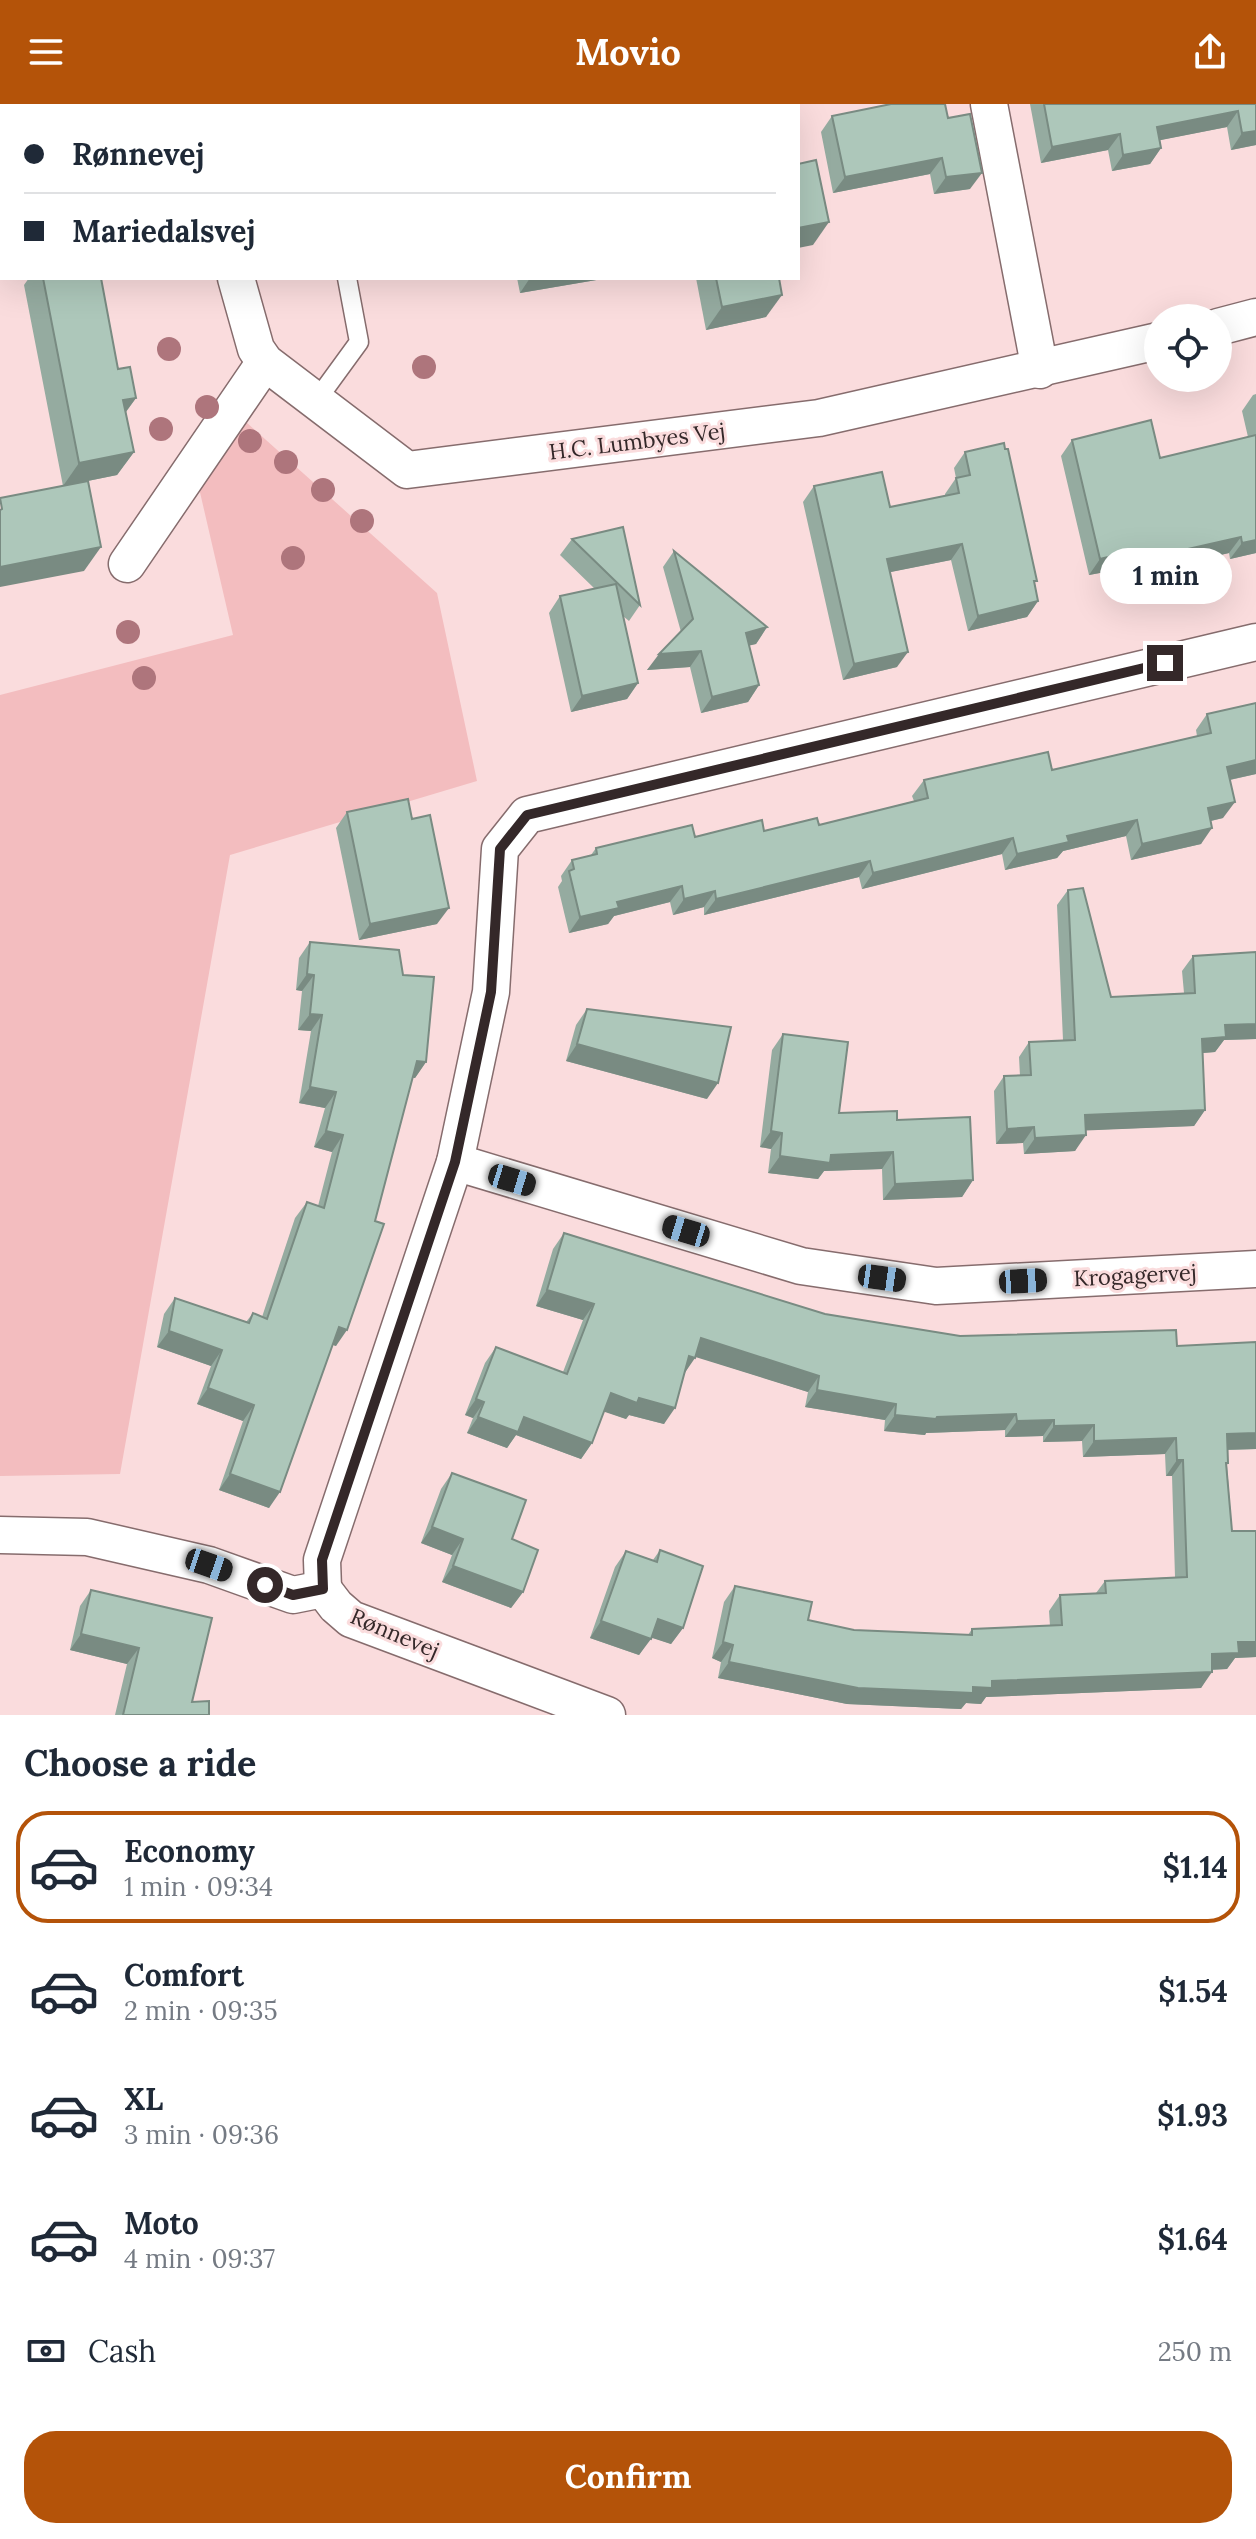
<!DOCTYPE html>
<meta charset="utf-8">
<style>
body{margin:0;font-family:Lora,serif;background:#f6f6f7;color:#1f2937;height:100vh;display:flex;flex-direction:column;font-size:30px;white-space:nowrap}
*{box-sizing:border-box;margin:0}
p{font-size:26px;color:#747a83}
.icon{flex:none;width:44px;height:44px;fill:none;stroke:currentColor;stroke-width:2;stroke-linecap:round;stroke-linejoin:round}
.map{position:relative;height:1611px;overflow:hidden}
.details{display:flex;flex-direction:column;background:#fff;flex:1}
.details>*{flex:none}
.guide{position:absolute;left:0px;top:0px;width:800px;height:176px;box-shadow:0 8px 32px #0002;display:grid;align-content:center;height:176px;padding:0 24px;background:#fff}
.buttons{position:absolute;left:1144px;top:200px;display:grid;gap:16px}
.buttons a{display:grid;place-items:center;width:88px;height:88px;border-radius:50%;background:#fff;box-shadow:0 8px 32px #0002;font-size:40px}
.end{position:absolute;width:36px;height:36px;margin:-18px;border:10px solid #342829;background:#fff;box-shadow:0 0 0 4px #fff}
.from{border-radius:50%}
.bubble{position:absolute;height:56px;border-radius:28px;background:#fff;box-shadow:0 8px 32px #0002;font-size:26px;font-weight:800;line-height:56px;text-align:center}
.car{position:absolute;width:24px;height:48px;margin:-24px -12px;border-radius:10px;box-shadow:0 0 6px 2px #0007;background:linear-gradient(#222 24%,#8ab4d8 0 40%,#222 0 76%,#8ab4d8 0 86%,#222 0)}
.guide b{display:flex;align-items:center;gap:28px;height:76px;font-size:30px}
.guide b+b{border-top:2px solid #e0e1e3}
.guide i{width:20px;height:20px;background:#1f2937}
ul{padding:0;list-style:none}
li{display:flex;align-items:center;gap:24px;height:112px;margin:0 16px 12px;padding:0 8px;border:4px solid transparent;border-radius:32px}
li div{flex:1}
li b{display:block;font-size:30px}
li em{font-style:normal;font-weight:800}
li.current{border-color:#b45309}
li>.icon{width:72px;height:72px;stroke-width:1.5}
h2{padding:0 24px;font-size:36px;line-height:96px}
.pay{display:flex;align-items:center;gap:20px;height:88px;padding:0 24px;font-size:30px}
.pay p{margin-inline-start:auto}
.button{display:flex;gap:16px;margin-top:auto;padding:16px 24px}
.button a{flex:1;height:92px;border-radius:32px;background:#b45309;color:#fff;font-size:32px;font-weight:800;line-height:92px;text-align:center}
header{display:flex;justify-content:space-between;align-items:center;height:104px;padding:0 24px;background:#b45309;color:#fff;font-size:36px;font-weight:800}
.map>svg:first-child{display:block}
</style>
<header><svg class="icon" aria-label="menu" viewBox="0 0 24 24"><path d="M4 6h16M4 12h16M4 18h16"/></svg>Movio<svg class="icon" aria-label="share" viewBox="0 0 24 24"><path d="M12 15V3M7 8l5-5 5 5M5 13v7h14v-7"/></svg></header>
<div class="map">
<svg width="1256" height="1611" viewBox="0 0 1256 1611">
<rect width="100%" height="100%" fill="#fadcdd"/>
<path fill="#f3bdbf" d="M246 318 437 489 477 677 230 751 120 1370 0 1372V591L233 531 199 384Z"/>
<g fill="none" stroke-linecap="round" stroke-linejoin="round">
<defs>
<path id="lane" d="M316 297 359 238 347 174"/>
<g id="street">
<path d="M174 0 175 2"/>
<path d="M989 0 1040 266"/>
<path d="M624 2 635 0"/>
<path d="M0 155H2"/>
<path d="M236 174 256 245 265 258 407 366 819 314 1158 237"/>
<path d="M1218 223 1256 213"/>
<path d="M127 460 265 258"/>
<path d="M455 1058 801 1162 936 1182 1256 1165"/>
<path d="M0 1431 87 1433 209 1461 293 1491 323 1485 336 1502 351 1515 607 1611"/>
<path d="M323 1485 322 1456 455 1058 491 888 500 745 527 711 1256 538"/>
</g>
</defs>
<use href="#lane" stroke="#866c6d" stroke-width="21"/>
<use href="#street" stroke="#866c6d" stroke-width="39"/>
<use href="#lane" stroke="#fff" stroke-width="18"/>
<use href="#street" stroke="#fff" stroke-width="36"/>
</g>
<g fill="#ae757c">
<circle cx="169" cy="245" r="12"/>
<circle cx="424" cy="263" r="12"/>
<circle cx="207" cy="303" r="12"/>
<circle cx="161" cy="325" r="12"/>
<circle cx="250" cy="337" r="12"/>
<circle cx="286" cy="358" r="12"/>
<circle cx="323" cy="386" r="12"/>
<circle cx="362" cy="417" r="12"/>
<circle cx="293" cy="454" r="12"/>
<circle cx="128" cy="528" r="12"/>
<circle cx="144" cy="574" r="12"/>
</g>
<g fill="#95aba0">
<path d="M1030 0H1256V41L1231 46 1227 23 1160 36 1161 44 1150 60 1112 67 1108 46 1041 59Z"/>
<path d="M832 12 948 14 970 85 934 90 930 70 833 89 821 28Z"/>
<path d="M29 174H101L118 265 136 294 126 308 134 348 117 371 63 382 24 181Z"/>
<path d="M517 174H608L520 189Z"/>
<path d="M696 174H779L766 213 706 226Z"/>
<path d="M1256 290V449L1230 455 1229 449 1160 465 1149 481 1110 491 1105 468 1089 471 1061 352 1072 336 1160 354 1248 333 1242 307 1253 291Z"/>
<path d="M965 348 1034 481 1038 497 1027 513 968 527 951 456 890 468 897 563 843 576 803 398 814 382 890 403 945 392V390L956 374 954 364Z"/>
<path d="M572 435 640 501 629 517 623 512 638 579 627 595 571 608 549 509 560 492 595 485 560 451Z"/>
<path d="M674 447 767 523 756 540 749 541 759 581 748 598 701 609 690 563 647 566 681 528 663 463Z"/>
<path d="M1256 599V670L1230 676 1223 714 1211 717 1201 740 1131 756 1126 732 1063 747 1057 754 1005 766 1002 750 862 785 859 773 704 811V803L673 811 670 798 614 812 608 820 569 829 558 783 562 777 561 772 572 756 591 751 596 744 695 733 764 727 819 721 914 697 912 692 924 676 1052 666 1197 632 1196 626 1207 610Z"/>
<path d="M347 708 437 820 359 836 336 724Z"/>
<path d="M1068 786 1111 893 1184 889 1182 867 1193 852 1256 848V935L1224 936 1215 948 1202 949 1205 1006 1194 1022 1086 1026 1075 1047 1024 1050 1023 1039 996 1040 994 987 1004 972H1020L1019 953 1029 938 1063 936 1057 801Z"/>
<path d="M310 838 403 871 426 958 415 974 412 973 336 1242 333 1241 269 1404 219 1386 243 1317 197 1300 211 1262 157 1243 164 1210 175 1194 246 1218 253 1209 262 1213 295 1114 307 1098 318 1102 332 1048 314 1043 325 1004 299 999 311 927 298 926 302 887 296 886 299 854Z"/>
<path d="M587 905 707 995 566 957 576 921Z"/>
<path d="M783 930 839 1009 897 1016 973 1076 962 1093 883 1096 882 1065 824 1067 818 1075 768 1069 771 1045 760 1043 772 946Z"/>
<path d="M564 1129 825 1210 960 1232 1177 1242 1256 1345 1228 1346V1359L1227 1361 1232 1427H1256V1553L1235 1554 1227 1565 1212 1566 1201 1584 986 1593 981 1600 966 1599 961 1605 847 1600 718 1574 721 1558 712 1554 724 1498 735 1482 808 1516 854 1526 968 1531 972 1525 1050 1522 1049 1507 1060 1491 1096 1489 1105 1477 1175 1473 1172 1372H1166L1165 1350 1083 1353 1082 1337 1043 1338V1332L1005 1333V1326L926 1329 925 1331 884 1327 885 1316 805 1303 808 1288 695 1252 684 1270 664 1320 629 1311 626 1315 604 1307 592 1339 581 1355 516 1331 507 1344 467 1329 473 1314 465 1311 485 1259 496 1243 563 1268 583 1216 536 1202 553 1145Z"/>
<path d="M452 1369 512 1435 523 1488 511 1504 442 1478 452 1451 421 1439 441 1385Z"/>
<path d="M660 1446 683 1524 671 1540 651 1533 639 1551 590 1534 615 1463 626 1447 653 1456Z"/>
<path d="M91 1486 192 1598 209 1611H115L127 1560 70 1546 80 1502Z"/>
</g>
<g fill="#798b82">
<path d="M258 0H304L293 2H256Z"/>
<path d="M1238 7 1227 23 1146 39 1157 23Z"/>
<path d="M1256 27V41L1231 46 1242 29Z"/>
<path d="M1120 30 1108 46 1041 59 1052 43Z"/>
<path d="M1161 44 1150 60 1112 67 1123 51Z"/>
<path d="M942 54 930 70 833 89 845 73Z"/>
<path d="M982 69 970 85 934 90 946 73Z"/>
<path d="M829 118 813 141 798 144V124Z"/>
<path d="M530 174H608L520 189Z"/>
<path d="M782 191 766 213 706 226 722 203Z"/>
<path d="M136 294 119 317 123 296Z"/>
<path d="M134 348 117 371 63 382 79 359Z"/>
<path d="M1241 433 1229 449 1146 468 1157 452Z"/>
<path d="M1256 436V449L1230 455 1242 439Z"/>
<path d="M962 440 951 456 876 471 887 455Z"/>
<path d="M101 443 84 467 0 483V463Z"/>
<path d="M1116 451 1105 468 1089 471 1100 455Z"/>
<path d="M1160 465 1149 481 1110 491 1121 475Z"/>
<path d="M1038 497 1027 513 968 527 978 512Z"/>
<path d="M767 523 756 540 735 545 746 529Z"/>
<path d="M701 547 690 563 647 566 659 550Z"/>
<path d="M908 548 897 563 843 576 854 560Z"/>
<path d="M638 579 627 595 571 608 582 592Z"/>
<path d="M759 581 748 598 701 609 712 593Z"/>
<path d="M1256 656V670L1215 679 1227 663Z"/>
<path d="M1235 698 1223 714 1197 720 1208 704Z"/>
<path d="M1137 716 1126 732 1063 747 1057 754 1005 766 1017 750 1067 732Z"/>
<path d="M1212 724 1201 740 1131 756 1142 740Z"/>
<path d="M1013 734 1002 750 862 785 873 769Z"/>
<path d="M870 757 859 773 704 811 716 795Z"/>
<path d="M682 782 670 798 614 812 608 820 569 829 580 813 617 798Z"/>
<path d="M715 787 704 803 673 811 684 795Z"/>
<path d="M449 804 437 820 359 836 370 820Z"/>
<path d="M307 870 314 871 302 887 296 886Z"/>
<path d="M310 910 322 911 311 927 298 926Z"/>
<path d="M1256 920V935L1224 936 1215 948 1191 950 1202 935 1225 921Z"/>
<path d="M577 940 718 979 707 995 566 957Z"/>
<path d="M417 957 426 958 415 974 405 973Z"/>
<path d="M310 983 336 988 325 1004 299 999Z"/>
<path d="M1205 1006 1194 1022 1074 1027 1085 1011Z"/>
<path d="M1034 1023 1023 1039 996 1040 1007 1025Z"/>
<path d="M326 1027 343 1031 332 1048 314 1043Z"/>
<path d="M771 1027 782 1029 771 1045 760 1043Z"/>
<path d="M1086 1031 1075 1047 1024 1050 1035 1034Z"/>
<path d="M893 1048 882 1065 824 1067 818 1075 768 1069 780 1052Z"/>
<path d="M973 1076 962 1093 883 1096 895 1080Z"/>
<path d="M547 1186 594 1200 583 1216 536 1202Z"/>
<path d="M339 1223 347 1226 336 1242 328 1239Z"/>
<path d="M169 1227 222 1246 211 1262 157 1243Z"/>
<path d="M701 1234 819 1272 808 1288 689 1251Z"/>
<path d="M689 1252 695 1254 684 1270Z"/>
<path d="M208 1284 254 1301 243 1317 197 1300Z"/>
<path d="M817 1286 896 1300 885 1316 805 1303Z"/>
<path d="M611 1289 639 1294 675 1304 664 1320 629 1311 626 1315 599 1306Z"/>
<path d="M476 1295 484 1298 473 1314 465 1311Z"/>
<path d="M1016 1310 1005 1326 926 1329 925 1331 884 1327 895 1311 937 1313Z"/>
<path d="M478 1313H524L592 1339 581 1355 516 1331 507 1344 467 1329Z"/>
<path d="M1054 1316 1043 1332 1005 1333 1017 1317Z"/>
<path d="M1094 1321 1082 1337 1043 1338 1054 1322Z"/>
<path d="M1256 1329V1345L1216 1346 1227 1330Z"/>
<path d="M1176 1334 1165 1350 1083 1353 1094 1337Z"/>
<path d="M1177 1356H1183L1172 1372H1166Z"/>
<path d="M230 1370 280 1388 269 1404 219 1386Z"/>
<path d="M432 1423 463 1435 452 1451 421 1439Z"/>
<path d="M453 1462 523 1488 511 1504 442 1478Z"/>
<path d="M658 1515 683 1524 671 1540 646 1532Z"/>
<path d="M601 1517 651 1535 639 1551 590 1534Z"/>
<path d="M81 1530 139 1544 127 1560 70 1546Z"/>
<path d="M723 1538 733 1541 721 1558 712 1554Z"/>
<path d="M1238 1538H1256V1553L1235 1554 1227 1565 1200 1566 1212 1550Z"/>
<path d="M729 1558 973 1583 992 1577 1212 1568 1201 1584 986 1593 981 1600 966 1599 961 1605 847 1600 718 1574Z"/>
</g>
<g fill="#adc7ba" stroke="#798b82" stroke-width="2">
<path d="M891 0H945L948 14 970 10 982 69 946 73 942 54 845 73 832 12Z"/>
<path d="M1044 0H1256V27L1242 29 1238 7 1157 23 1161 44 1123 51 1120 30 1052 43Z"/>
<path d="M816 56 829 118 798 124V60Z"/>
<path d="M43 174H101L118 265 130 263 136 294 123 296 134 348 79 359Z"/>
<path d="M716 174H779L782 191 722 203Z"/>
<path d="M1151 316 1160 354 1256 331V436L1242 439 1241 433 1157 452 1160 465 1121 475 1116 451 1100 455 1072 336Z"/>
<path d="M1004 339 1005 345H1008L1037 477H1034L1038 497 978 512 962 440 887 455 908 548 854 560 814 382 882 368 890 403 959 389 956 374 970 371 965 348Z"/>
<path d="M88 377 101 443 0 463V406L2 405 0 394Z"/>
<path d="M623 423 640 501 572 435Z"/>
<path d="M674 447 767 523 746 529 759 581 712 593 701 547 659 550 693 515Z"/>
<path d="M616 480 638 579 582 592 560 492Z"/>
<path d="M1256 599V656L1227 663 1235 698 1208 704 1212 724 1142 740 1137 716 1067 732 1069 738 1017 750 1013 734 873 769 870 757 716 795 715 787 684 795 682 782 617 798 619 804 580 813 569 767 574 765 572 756 597 750 596 744 692 721 695 733 762 716 764 727 817 714 819 721 928 694 924 676 1048 648 1052 666 1211 629 1207 610Z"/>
<path d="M408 695 412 715 430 711 449 804 370 820 347 708Z"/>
<path d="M1083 784 1111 893 1195 889 1193 852 1256 848V920L1225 921 1226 933 1202 935 1205 1006 1085 1011 1086 1031 1035 1034 1034 1023 1007 1025 1004 972 1031 971 1029 938 1075 936 1068 786Z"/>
<path d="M310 838 399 846 403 871 434 873 426 958 417 957 375 1117 384 1120 347 1226 339 1223 280 1388 230 1370 254 1301 208 1284 222 1246 169 1227 175 1194 249 1219 253 1209 267 1215 307 1098 324 1104 343 1031 326 1027 336 988 310 983 322 911 310 910 314 871 307 870Z"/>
<path d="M587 905 731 923 718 979 577 940Z"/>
<path d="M783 930 848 938 839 1009 897 1007V1016L970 1013 973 1076 895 1080 893 1048 831 1051 830 1059 780 1052 782 1029 771 1027Z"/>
<path d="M564 1129 825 1210 960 1232 1176 1226 1177 1242 1256 1238V1329L1227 1330 1228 1359H1226L1232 1427H1256V1538H1238L1239 1549 1212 1550V1568L992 1577V1584L973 1583V1589L858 1584 729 1558 733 1541 723 1538 735 1482 812 1498 808 1516 854 1526 972 1531V1525L1062 1521 1060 1491 1106 1489 1105 1477 1187 1473 1183 1356H1177L1176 1334 1094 1337V1321L1054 1322V1316L1017 1317 1016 1310 937 1313 936 1315 895 1311 896 1300 817 1286 819 1272 701 1234 695 1254 689 1252 675 1304 639 1294 637 1299 611 1289 592 1339 524 1313 518 1328 478 1313 484 1298 476 1295 496 1243 567 1270 594 1200 547 1186Z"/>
<path d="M452 1369 526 1396 512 1435 538 1446 523 1488 453 1462 463 1435 432 1423Z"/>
<path d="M660 1446 703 1462 683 1524 658 1515 651 1535 601 1517 626 1447 657 1458Z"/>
<path d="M91 1486 212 1514 192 1598 209 1597V1611H123L139 1544 81 1530Z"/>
</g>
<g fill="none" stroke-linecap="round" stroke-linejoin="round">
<path stroke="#342829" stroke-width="10" d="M265 1481 293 1491 323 1485 322 1456 455 1058 491 888 500 745 527 711 1165 559"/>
</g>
<g text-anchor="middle" stroke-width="6" stroke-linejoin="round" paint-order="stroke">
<g font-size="22" fill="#342829" stroke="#fadcdd">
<text transform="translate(637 337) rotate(-7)" y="8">H.C. Lumbyes Vej</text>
<text transform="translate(1135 1171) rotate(-3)" y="8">Krogagervej</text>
<text transform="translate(395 1529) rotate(23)" y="8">Rønnevej</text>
</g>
</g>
</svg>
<div class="buttons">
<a><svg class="icon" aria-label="locate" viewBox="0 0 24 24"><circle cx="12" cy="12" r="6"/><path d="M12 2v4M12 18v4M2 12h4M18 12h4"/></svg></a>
</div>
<i class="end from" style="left:265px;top:1481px"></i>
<i class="end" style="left:1165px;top:559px"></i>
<div class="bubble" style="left:1100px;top:444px;width:132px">1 min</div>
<i class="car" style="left:512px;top:1076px;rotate:107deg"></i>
<i class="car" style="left:686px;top:1127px;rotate:287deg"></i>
<i class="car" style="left:882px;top:1174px;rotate:98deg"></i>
<i class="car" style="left:1023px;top:1177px;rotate:87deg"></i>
<i class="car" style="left:209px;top:1461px;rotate:109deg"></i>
<div class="guide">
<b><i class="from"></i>Rønnevej</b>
<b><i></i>Mariedalsvej</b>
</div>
</div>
<section class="details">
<h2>Choose a ride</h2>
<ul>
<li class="current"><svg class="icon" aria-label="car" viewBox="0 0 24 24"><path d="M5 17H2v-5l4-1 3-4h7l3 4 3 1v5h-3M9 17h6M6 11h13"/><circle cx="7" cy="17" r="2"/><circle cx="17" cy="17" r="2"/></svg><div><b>Economy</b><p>1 min · 09:34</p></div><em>$1.14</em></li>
<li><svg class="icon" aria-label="car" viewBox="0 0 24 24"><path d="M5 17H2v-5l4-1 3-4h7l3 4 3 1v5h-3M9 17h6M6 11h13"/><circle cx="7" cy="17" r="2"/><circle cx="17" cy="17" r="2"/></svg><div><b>Comfort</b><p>2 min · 09:35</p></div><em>$1.54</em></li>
<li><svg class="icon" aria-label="car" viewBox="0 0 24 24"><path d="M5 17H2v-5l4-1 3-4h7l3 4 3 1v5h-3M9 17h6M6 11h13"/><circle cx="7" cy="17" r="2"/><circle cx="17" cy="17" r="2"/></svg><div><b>XL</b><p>3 min · 09:36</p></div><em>$1.93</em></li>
<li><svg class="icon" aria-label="car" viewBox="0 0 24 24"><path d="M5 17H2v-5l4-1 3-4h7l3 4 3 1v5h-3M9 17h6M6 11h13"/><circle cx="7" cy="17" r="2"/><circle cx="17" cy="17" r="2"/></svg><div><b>Moto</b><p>4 min · 09:37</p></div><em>$1.64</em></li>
</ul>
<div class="pay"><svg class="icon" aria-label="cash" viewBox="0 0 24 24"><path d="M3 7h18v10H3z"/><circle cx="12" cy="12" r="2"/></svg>Cash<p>250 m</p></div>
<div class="button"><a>Confirm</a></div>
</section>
